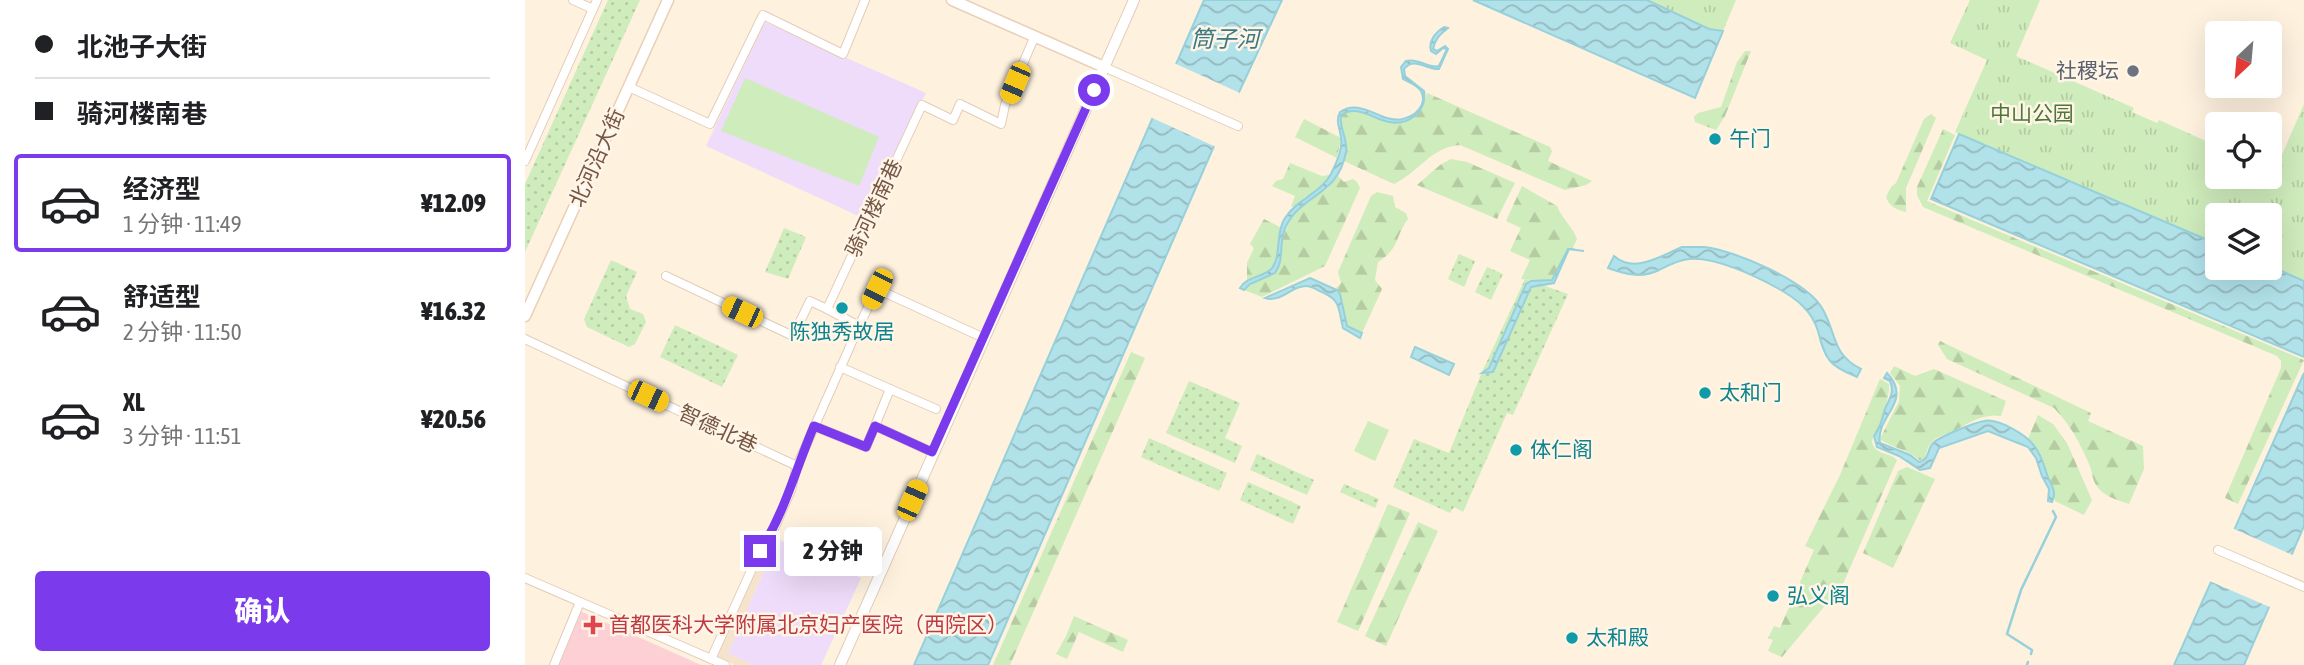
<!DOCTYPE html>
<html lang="zh">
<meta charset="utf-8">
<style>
body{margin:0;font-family:"Asap Condensed","Noto Sans SC",sans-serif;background:#f2f2f2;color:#202124;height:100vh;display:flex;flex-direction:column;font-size:26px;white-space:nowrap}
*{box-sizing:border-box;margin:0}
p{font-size:23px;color:#757577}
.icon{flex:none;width:38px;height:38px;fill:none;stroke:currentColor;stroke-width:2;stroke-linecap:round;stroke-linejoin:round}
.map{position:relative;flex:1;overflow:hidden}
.details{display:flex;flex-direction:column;background:#fff;width:525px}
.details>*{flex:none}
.banner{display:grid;align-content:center;height:154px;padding:0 35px;background:#fff}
.needle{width:46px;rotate:206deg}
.buttons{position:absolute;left:1680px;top:21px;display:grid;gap:14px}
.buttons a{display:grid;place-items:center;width:77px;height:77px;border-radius:7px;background:#fff;box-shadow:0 7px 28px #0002;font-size:35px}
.end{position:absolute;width:32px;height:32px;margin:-16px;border:9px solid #7c3aed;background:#fff;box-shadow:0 0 0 4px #fff}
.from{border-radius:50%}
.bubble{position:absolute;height:49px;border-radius:7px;background:#fff;box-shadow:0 7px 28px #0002;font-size:23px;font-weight:800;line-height:49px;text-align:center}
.car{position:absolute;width:21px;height:42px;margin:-21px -10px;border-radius:9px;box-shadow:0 0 5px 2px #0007;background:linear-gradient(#f5c518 24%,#345 0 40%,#f5c518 0 76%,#345 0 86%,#f5c518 0)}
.banner b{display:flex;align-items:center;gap:24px;height:66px;font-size:26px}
.banner b+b{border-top:2px solid #e0e0e0}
.banner i{width:18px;height:18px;background:#202124}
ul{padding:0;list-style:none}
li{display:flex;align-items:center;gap:21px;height:98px;margin:0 14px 10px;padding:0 21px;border:4px solid transparent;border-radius:7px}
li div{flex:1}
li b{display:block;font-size:26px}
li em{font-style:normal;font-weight:800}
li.selected{border-color:#7c3aed}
li>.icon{width:63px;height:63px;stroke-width:1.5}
.cta{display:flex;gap:14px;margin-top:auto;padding:14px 35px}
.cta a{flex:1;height:80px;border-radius:7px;background:#7c3aed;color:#fff;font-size:28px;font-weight:800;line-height:80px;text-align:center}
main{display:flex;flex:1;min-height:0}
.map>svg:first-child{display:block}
</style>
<main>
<section class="details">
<div class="banner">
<b><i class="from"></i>北池子大街</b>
<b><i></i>骑河楼南巷</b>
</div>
<ul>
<li class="selected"><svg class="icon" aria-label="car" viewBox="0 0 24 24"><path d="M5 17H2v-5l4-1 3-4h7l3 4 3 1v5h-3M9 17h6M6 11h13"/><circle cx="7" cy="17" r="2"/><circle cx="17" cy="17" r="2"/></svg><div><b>经济型</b><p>1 分钟 · 11:49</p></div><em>¥12.09</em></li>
<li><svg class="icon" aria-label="car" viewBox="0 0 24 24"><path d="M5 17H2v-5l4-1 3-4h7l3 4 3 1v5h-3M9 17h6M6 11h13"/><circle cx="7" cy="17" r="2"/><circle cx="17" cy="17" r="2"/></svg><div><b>舒适型</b><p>2 分钟 · 11:50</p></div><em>¥16.32</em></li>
<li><svg class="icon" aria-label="car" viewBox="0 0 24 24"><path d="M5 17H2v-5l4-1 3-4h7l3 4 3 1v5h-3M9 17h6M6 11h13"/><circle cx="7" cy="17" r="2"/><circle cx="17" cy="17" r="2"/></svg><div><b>XL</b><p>3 分钟 · 11:51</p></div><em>¥20.56</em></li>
</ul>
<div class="cta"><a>确认</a></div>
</section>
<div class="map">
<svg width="1779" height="665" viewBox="0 0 1779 665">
<defs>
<pattern id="grass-dots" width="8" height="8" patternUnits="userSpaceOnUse" patternTransform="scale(1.75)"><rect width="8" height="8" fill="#cfecbc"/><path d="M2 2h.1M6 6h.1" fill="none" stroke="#b5cca3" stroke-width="1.8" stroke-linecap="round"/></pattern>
<pattern id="forest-firs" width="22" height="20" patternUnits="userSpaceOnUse" patternTransform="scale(1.75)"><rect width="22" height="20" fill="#cfecbc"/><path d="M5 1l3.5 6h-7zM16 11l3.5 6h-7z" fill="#b5cca3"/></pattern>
<pattern id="park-tufts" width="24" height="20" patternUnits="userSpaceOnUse" patternTransform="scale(1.75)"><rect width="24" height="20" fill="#cfecbc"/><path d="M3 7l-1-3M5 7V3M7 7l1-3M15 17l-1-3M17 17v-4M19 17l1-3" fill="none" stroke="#b5cca3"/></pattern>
<pattern id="water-waves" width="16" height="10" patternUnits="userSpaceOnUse" patternTransform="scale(1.75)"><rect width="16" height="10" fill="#b1e1e9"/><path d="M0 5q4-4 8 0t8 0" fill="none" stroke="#95b9be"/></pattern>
</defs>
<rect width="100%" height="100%" fill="#fef1de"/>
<path fill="#f6e3cc" d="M249 537 253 539 203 653 228 665H210L191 656 238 552Z"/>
<g fill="#efdbfa">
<path d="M240 22 401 93 338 218 181 146Z"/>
<path d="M253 539 336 578 296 665H228L203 653Z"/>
</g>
<path fill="#fdd0d5" d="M55 611 176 665H32Z"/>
<g fill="url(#grass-dots)">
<path d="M83 0H115L0 252V184Z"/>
<path d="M259 228 281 237 263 279 240 272Z"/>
<path d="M934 254 950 261 939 287 923 279Z"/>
<path d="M86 260 112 272 101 296 105 309 118 314 121 322 110 344 104 347 62 327 59 319Z"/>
<path d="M962 267 978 274 966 300 950 292Z"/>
<path d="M1000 279 1043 294 988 415 982 413 938 512 929 507 925 513 868 487 889 439 924 453 957 372Z"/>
<path d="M150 325 213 355 197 387 135 357Z"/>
<path d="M664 381 715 403 700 438 717 446 710 463 641 433Z"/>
<path d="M624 438 702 473 694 491 616 457Z"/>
<path d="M732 454 789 480 782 495 725 470Z"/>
<path d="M723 482 776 506 768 524 715 500Z"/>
<path d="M819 484 854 499 850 508 815 492Z"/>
</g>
<g fill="url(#forest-firs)">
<path d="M1220 51H1226L1200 116 1191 130 1170 122 1169 117 1173 113 1196 107 1212 62Z"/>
<path d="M902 93 1025 147 1027 151 1023 161 1067 181 1061 185 1040 190 935 145C906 147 894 172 869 184L819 161C824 142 813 132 816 115 840 99 875 145 897 108 899 104 900 98 902 93Z"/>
<path d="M1406 114 1411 118 1381 188V212C1370 209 1365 207 1361 197L1366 187 1371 183 1399 119Z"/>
<path d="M779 119 816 138 812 158 770 137Z"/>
<path d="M1418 129 1430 135 1402 201 1779 360 1713 504 1700 498 1756 368V361L1752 356 1398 207 1392 195V187Z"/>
<path d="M926 159 942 162 990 183 972 219 892 185 915 165Z"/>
<path d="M765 163 797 176 805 175 794 190 780 197 769 207 766 206 770 196 747 186 751 181 758 179Z"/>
<path d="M813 176 819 182 828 179 832 182 835 188 800 266 737 297 719 290 755 263 757 239 765 220 782 201 802 189Z"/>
<path d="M997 186 1032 206C1037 219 1048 227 1052 239L1047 249H1043L1030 276 1024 282 996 279 1005 260 985 251 996 228 981 221Z"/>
<path d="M852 192 868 196 870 207 881 213 883 219C869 238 876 247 853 262L850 280 857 289 837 333 822 326 817 299 811 288 816 283 813 272 846 196Z"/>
<path d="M739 219 755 227 751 262 739 274 722 280V263L729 248 725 244Z"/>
<path d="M1415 341 1566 413 1563 421 1618 446 1619 469 1604 504C1593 500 1577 496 1571 485 1567 479 1567 470 1564 464 1555 443 1545 424 1529 408L1422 359 1413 345Z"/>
<path d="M606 352 620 358 485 665H468Z"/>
<path d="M1369 366 1390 376 1409 369 1481 401 1476 416C1458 413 1444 423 1429 431 1421 434 1411 436 1405 444 1402 448 1401 455 1400 460H1394C1383 449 1367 448 1355 439L1374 401 1375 386 1365 373Z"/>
<path d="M1355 379 1364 384C1365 393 1359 414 1356 424 1353 432 1341 440 1351 449 1357 455 1365 453 1372 460L1318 584 1257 657 1243 651 1248 640 1243 638 1249 626 1255 628 1289 550 1280 546 1315 475Z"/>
<path d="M1513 415 1528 424 1542 443 1567 500 1559 515 1530 501C1528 480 1516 457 1503 439Z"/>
<path d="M1382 467 1410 479 1368 568 1338 553 1373 471Z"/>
<path d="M863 504 885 513 833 631 812 622Z"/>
<path d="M893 522 913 531 861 646 840 636Z"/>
<path d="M549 616 603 640 598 652 554 632 542 659 531 654 541 636Z"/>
</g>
<g fill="url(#park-tufts)">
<path d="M1122 0H1211L1198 31 1184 29Z"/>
<path d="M1445 0H1515L1491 56 1609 108 1607 112 1632 123 1634 120 1692 146V177H1745V169L1750 171 1779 104V281L1745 266V215H1692V244L1430 132 1462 60 1425 43Z"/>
</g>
<g fill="#cfecbc">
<path d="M220 78 354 137 334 186 196 131Z"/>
<path d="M843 421 864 430 850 461 829 451Z"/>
</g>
<g fill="url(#water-waves)" stroke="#96d1db" stroke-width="2">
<path d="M679 0H757L689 146 463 665H389Z"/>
<path d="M948 0H1122L1184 29 1198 31 1170 98Z"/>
<path d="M919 27 923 28C916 34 910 38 908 49L912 51 920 46 923 49 914 69C902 70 889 56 879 69L880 76 899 91C902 111 884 126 864 122 848 119 832 104 816 115 814 128 823 139 821 152 813 196 778 193 761 226 753 241 760 260 750 273L725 284 719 290 715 288C722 276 737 278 746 269 757 257 750 233 760 218 772 199 795 194 806 174 811 163 818 150 816 138 815 127 810 122 815 112 836 97 856 124 878 119 890 116 903 105 896 91 892 85 883 82 878 79L876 67 881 61C894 58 904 69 914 66L922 49 918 48 911 54 906 51C903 41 911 32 919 27Z"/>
<path d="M1434 134 1692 244V268L1745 266 1779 281V357L1406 199Z"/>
<path d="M1157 247C1164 247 1172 247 1179 247 1209 250 1281 281 1297 308 1312 333 1306 354 1336 369L1332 377C1323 373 1312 369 1305 361 1298 352 1296 342 1293 331 1287 311 1272 299 1254 289 1231 276 1191 257 1164 259 1153 260 1144 265 1134 270 1116 279 1100 274 1083 268L1089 256C1110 274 1135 256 1157 247Z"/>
<path d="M1043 249 1059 251 1044 249 1029 283 1006 287 968 372 957 373 964 368 1001 284 1006 281 1027 280Z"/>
<path d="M785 278 812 290 815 294 822 326 837 333 835 338 818 328C813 309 817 301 797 292 792 290 787 286 781 286 766 286 756 303 740 298Z"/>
<path d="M890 347 929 364 924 375 886 357Z"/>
<path d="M1362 373C1389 402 1350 416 1355 443L1385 455 1394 462C1406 459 1401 449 1409 442 1417 436 1448 423 1459 421 1473 418 1502 435 1510 447 1517 456 1519 467 1523 477 1527 487 1532 492 1527 502L1523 501 1524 489 1517 476 1511 458 1503 447 1463 431 1414 448 1405 468 1395 470 1374 456 1352 447 1349 436C1358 423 1355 423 1360 409 1364 399 1370 393 1365 381L1359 378Z"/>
<path d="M1779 373V526L1719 665H1649Z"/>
</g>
<g fill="#fef1de">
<path d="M649 63 715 93 691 147 625 117Z"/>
<path d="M1705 527 1770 556 1747 608 1682 580Z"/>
</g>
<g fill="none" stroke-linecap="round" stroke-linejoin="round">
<g stroke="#96d1db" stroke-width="2.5">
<path d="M1506 654 1507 650 1482 634 1496 590 1531 517 1528 511"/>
<path d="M1502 665 1503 662"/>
</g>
<defs>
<g id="minor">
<path d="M48 0 68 9"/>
<path d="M579 67 713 126"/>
<path d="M104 87 185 124 238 15 318 54 340 0"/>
<path d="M0 161 72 0"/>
<path d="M141 276 268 336 285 301 302 309"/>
<path d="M334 326 352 289 459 338"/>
<path d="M0 339 272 466"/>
<path d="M315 367 365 389 350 426"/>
<path d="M365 389 411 409"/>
<path d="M289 426 341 447 350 426 407 452"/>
<path d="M1693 550 1779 587"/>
<path d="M0 578 200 665"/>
<path d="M186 659 235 551 249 529 266 490 272 466 334 326 302 309 397 105 428 120 435 104 476 124 480 105 509 38"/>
<path d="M29 665 55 602"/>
</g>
<path id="tertiary" d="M315 665 609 0"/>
<g id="secondary">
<path d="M427 0 579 67"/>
<path d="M0 316 143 0"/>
</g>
</defs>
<use href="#minor" stroke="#e3cdb9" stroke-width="10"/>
<use href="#tertiary" stroke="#e3cdb9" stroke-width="12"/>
<use href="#secondary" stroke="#ead0b9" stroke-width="13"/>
<use href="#minor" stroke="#fff" stroke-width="8"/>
<use href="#tertiary" stroke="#fff" stroke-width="10"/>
<use href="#secondary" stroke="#fff" stroke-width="10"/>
</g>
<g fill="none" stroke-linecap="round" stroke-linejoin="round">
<path stroke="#7c3aed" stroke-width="9" d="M235 551C260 512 271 468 289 426L341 447 350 426 407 452 569 90"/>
</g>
<circle fill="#6b7280" stroke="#fff5e6" stroke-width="2.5" cx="1608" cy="71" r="7"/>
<g fill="#0f9aa8" stroke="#fff5e6" stroke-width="2.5">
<circle cx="1190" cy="139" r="7"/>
<circle cx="317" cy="308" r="7"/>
<circle cx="1180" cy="393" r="7"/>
<circle cx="991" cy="450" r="7"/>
<circle cx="1248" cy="596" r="7"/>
<circle cx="1047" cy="638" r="7"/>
</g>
<path fill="#e0444e" stroke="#fff5e6" stroke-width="2.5" d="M64.5 614.5h7v7h7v7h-7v7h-7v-7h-7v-7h7z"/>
<g text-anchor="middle" stroke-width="5" stroke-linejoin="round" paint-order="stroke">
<g font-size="21" fill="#5b616d" stroke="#fff5e6" text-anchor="end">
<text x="1594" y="78">社稷坛</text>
</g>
<g font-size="21" fill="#4c7739" stroke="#fff5e6">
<text x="1507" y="121">中山公园</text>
</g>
<g font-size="21" fill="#0d838f" stroke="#fff5e6" text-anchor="start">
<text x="1204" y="146">午门</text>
<text x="317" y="339" text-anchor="middle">陈独秀故居</text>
<text x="1194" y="400">太和门</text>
<text x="1005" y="457">体仁阁</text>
<text x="1262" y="603">弘义阁</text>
<text x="1061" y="645">太和殿</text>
</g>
<g font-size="21" fill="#765644" stroke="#fff5e6">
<text transform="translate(72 158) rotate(-66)" y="7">北河沿大街</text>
<text transform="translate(349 208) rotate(-65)" y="7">骑河楼南巷</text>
<text transform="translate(193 429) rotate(25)" y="7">智德北巷</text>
</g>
<g font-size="21" fill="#be3a42" stroke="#fff5e6" text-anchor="start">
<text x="84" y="632">首都医科大学附属北京妇产医院（西院区）</text>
</g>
<g font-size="23" font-style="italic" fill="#3a7884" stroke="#fff5e6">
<text x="700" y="47">筒子河</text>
</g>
</g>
</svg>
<div class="buttons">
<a><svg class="needle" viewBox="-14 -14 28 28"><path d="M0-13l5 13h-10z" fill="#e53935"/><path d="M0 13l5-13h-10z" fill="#757577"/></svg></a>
<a><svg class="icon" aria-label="locate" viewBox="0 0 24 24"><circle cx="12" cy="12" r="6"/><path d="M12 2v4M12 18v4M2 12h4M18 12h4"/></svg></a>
<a><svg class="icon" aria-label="layers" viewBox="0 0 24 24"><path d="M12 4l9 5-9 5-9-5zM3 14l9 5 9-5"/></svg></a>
</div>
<i class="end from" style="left:569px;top:90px"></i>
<i class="end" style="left:235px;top:551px"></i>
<div class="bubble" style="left:259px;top:527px;width:98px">2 分钟</div>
<i class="car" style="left:490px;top:83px;rotate:203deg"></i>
<i class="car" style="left:352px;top:289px;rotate:206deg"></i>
<i class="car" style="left:217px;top:312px;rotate:295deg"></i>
<i class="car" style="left:123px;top:396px;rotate:115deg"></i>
<i class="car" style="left:387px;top:500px;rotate:24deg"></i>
</div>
</main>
